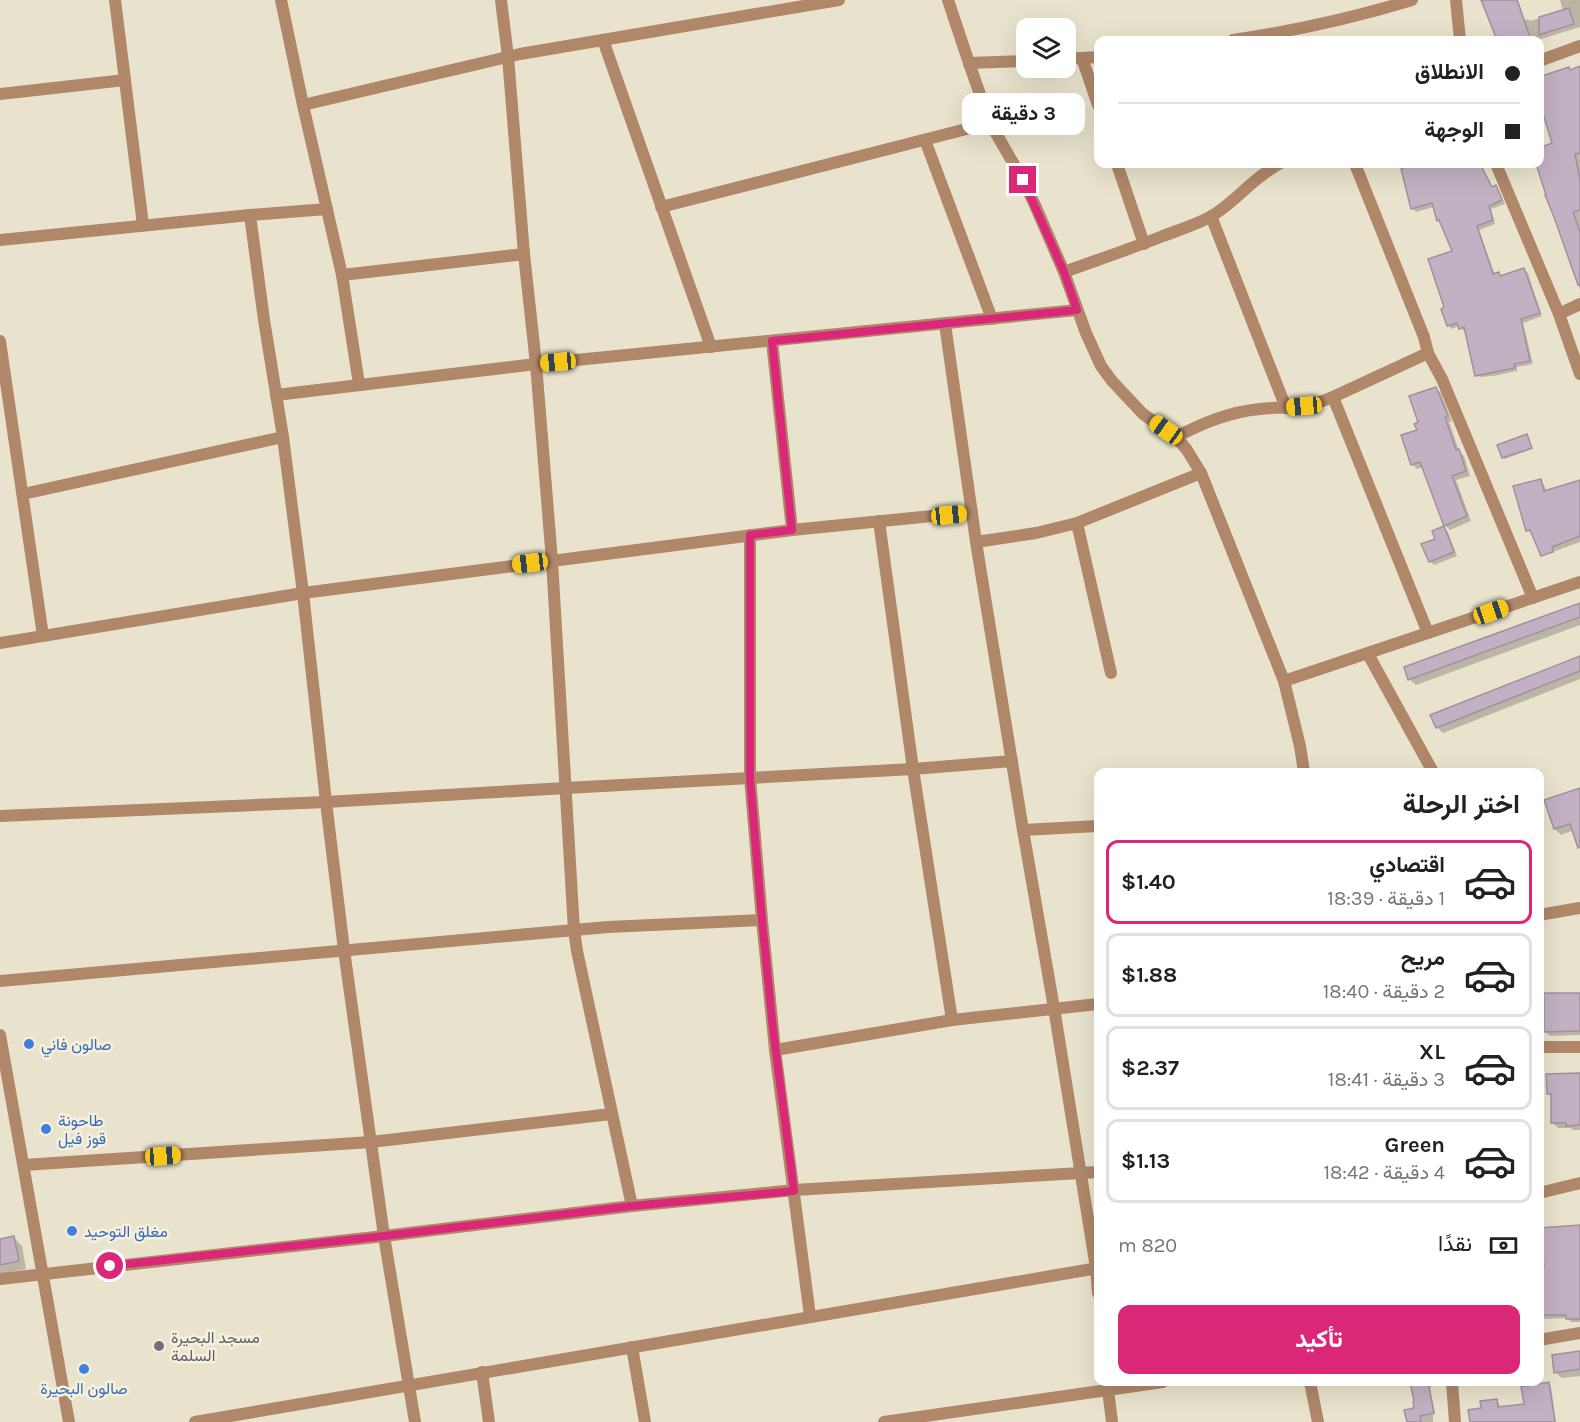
<!DOCTYPE html>
<html lang="ar">
<meta charset="utf-8">
<style>
body{margin:0;font-family:Karla,Vazirmatn,sans-serif;background:#f2f2f2;color:#222;direction:rtl;height:100vh;display:flex;flex-direction:column;font-size:22px;white-space:nowrap}
*{box-sizing:border-box;margin:0}
p{font-size:20px;color:#767676}
.icon{flex:none;width:33px;height:33px;fill:none;stroke:currentColor;stroke-width:2;stroke-linecap:round;stroke-linejoin:round}
.map{position:relative;flex:1;overflow:hidden;direction:ltr}
.sheet{position:absolute;left:1094px;top:768px;width:450px;height:618px;display:flex;flex-direction:column;background:#fff;border-radius:12px;box-shadow:0 6px 24px #0002;direction:rtl}
.sheet>*{flex:none}
.hud{position:absolute;left:1094px;top:36px;width:450px;height:132px;border-radius:12px;box-shadow:0 6px 24px #0002;direction:rtl;display:grid;align-content:center;height:132px;padding:0 24px;background:#fff}
.buttons{position:absolute;left:1016px;top:18px;display:grid;gap:12px}
.buttons a{display:grid;place-items:center;width:60px;height:60px;border-radius:12px;background:#fff;box-shadow:0 6px 24px #0002;font-size:30px}
.end{position:absolute;width:27px;height:27px;margin:-14px;border:8px solid #db2777;background:#fff;box-shadow:0 0 0 3px #fff}
.from{border-radius:50%}
.bubble{position:absolute;height:42px;border-radius:12px;background:#fff;box-shadow:0 6px 24px #0002;font-size:20px;font-weight:700;line-height:42px;text-align:center;direction:rtl}
.car{position:absolute;width:18px;height:36px;margin:-18px -9px;border-radius:8px;box-shadow:0 0 4px 2px #0007;background:linear-gradient(#f5c518 24%,#345 0 40%,#f5c518 0 76%,#345 0 86%,#f5c518 0)}
.hud b{display:flex;align-items:center;gap:21px;height:57px;font-size:22px}
.hud b+b{border-top:2px solid #e0e0e0}
.hud i{width:15px;height:15px;background:#222}
ul{padding:0;list-style:none}
li{display:flex;align-items:center;gap:18px;height:84px;margin:0 12px 9px;padding:0 12px;border:3px solid #e0e0e0;border-radius:12px}
li div{flex:1}
li b{display:block;font-size:22px}
li em{font-style:normal;font-weight:700}
li.current{border-color:#db2777}
li>.icon{width:54px;height:54px;stroke-width:1.5}
h2{padding:0 24px;font-size:27px;line-height:72px}
.pay{display:flex;align-items:center;gap:15px;height:66px;padding:0 24px;font-size:22px}
.pay p{margin-inline-start:auto}
.primary-button{display:flex;gap:12px;margin-top:auto;padding:12px 24px}
.primary-button a{flex:1;height:69px;border-radius:12px;background:#db2777;color:#fff;font-size:24px;font-weight:700;line-height:69px;text-align:center}
.map>svg:first-child{display:block}
</style>
<div class="map">
<svg width="1580" height="1422" viewBox="0 0 1580 1422">
<rect width="100%" height="100%" fill="#e9e3cd"/>
<g fill="#0003">
<path d="M1483 0H1518L1525 20 1528 19 1530 21 1563 11 1560 0H1580V27L1538 40H1499Z"/>
<path d="M1580 144V290L1537 164H1539V152Z"/>
<path d="M1404 164H1473L1475 167 1480 164 1483 168 1493 188 1496 187 1499 190 1505 204 1491 209 1495 224 1479 230 1495 275 1498 274 1502 277 1524 270 1528 273 1542 316 1523 323 1533 364 1517 367V371L1493 376 1480 377 1476 374 1466 330 1464 331 1459 326 1452 329 1448 325 1446 308 1454 252 1442 223 1438 220 1434 207 1416 212 1412 208Z"/>
<path d="M1436 388 1441 393 1452 421 1449 422 1459 451 1464 456 1470 476 1456 480 1471 521 1450 530 1445 525 1423 467 1417 469 1412 464 1420 423Z"/>
<path d="M1528 438 1532 449 1505 459 1503 458 1499 446Z"/>
<path d="M1540 480 1544 485 1547 492 1580 481V542L1544 555 1540 551 1533 534H1532L1528 530Z"/>
<path d="M1444 528 1448 532 1457 556 1434 565 1430 561 1437 540Z"/>
<path d="M1580 604V625L1416 685 1409 679Z"/>
<path d="M1580 658V679L1443 733 1437 727Z"/>
<path d="M1580 790V841L1574 830 1561 835 1555 829Z"/>
<path d="M1580 995V1035L1550 1036 1545 1031Z"/>
<path d="M1580 1075V1130H1573L1571 1128H1558L1553 1123V1097L1548 1093Z"/>
<path d="M1580 1227V1322H1571L1567 1318 1542 1319V1330H1539V1230Z"/>
<path d="M14 1238 22 1246 26 1269 0 1274V1240Z"/>
<path d="M1580 1353V1376L1562 1378 1555 1372Z"/>
<path d="M1411 1382H1431L1432 1387H1430L1435 1414 1433 1415V1422H1408L1416 1409V1402Z"/>
<path d="M1549 1384 1551 1387 1556 1422H1495L1497 1401 1499 1403 1500 1408 1526 1406Z"/>
</g>
<g fill="#c2b1c2" stroke="#a191a0" stroke-width="1.5">
<path d="M1481 0H1517L1531 40H1497Z"/>
<path d="M1569 8 1574 24 1539 35V17Z"/>
<path d="M1580 66V153L1575 154 1580 180V210L1573 212 1580 232V285H1578L1554 217 1545 195H1546L1536 164H1539V148L1552 143 1539 101V77L1569 67 1570 70Z"/>
<path d="M1403 164H1480L1492 187 1496 185 1502 200 1489 206 1493 220 1477 226 1493 274 1499 272 1500 276 1524 268 1540 313 1521 319 1530 361 1514 364 1515 368 1475 376 1464 327 1459 329 1457 323 1447 326 1441 309 1444 307 1428 259 1452 251 1439 220 1437 221 1432 203 1411 209 1401 169 1404 168Z"/>
<path d="M1436 387 1448 416 1445 417 1456 450 1459 449 1466 471 1452 476 1467 516 1444 526 1420 462 1411 465 1401 435 1417 430 1414 424 1418 422 1409 396Z"/>
<path d="M1527 434 1532 448 1502 458 1497 445Z"/>
<path d="M1541 479 1544 491 1580 480V536L1552 547 1553 552 1541 556 1530 530 1526 531 1513 486Z"/>
<path d="M1444 526 1454 552 1429 562 1421 544 1435 539 1432 531Z"/>
<path d="M1580 603V617L1408 680 1404 667Z"/>
<path d="M1580 656V671L1436 728 1430 715Z"/>
<path d="M1580 788V847L1578 848 1570 824 1554 829 1544 800Z"/>
<path d="M1544 993H1580V1031L1544 1032Z"/>
<path d="M1580 1073V1125L1566 1126V1123H1551V1094H1547L1546 1074Z"/>
<path d="M1580 1225V1319H1566V1315H1539V1268L1544 1267 1540 1228Z"/>
<path d="M14 1236 19 1261 0 1265V1239Z"/>
<path d="M1580 1351V1369L1554 1373 1552 1355Z"/>
<path d="M1410 1382H1428L1434 1413 1420 1416 1421 1422H1407L1404 1410 1414 1408 1413 1402 1414 1401Z"/>
<path d="M1549 1382 1555 1422H1470L1468 1410 1481 1408 1480 1401 1497 1399 1498 1407 1524 1404 1521 1387Z"/>
</g>
<g fill="none" stroke-linecap="round" stroke-linejoin="round">
<g stroke="#b08769" stroke-width="12">
<path d="M115 0 143 225"/>
<path d="M281 0 303 105 342 275 359 384"/>
<path d="M501 0 508 57 524 254 536 364 552 561 574 930 577 951 632 1206"/>
<path d="M948 0 969 63 990 123 1023 180 1034 203 1064 272 1086 333 1101 366 1112 381 1143 414 1176 437 1187 450 1201 473 1284 681 1300 746 1304 772"/>
<path d="M1456 0 1460 40"/>
<path d="M603 40 711 347"/>
<path d="M1233 40C1294 31 1353 18 1412 0"/>
<path d="M1082 58 1098 105"/>
<path d="M1065 59 1098 57"/>
<path d="M1539 61 1580 46"/>
<path d="M969 63 1026 61"/>
<path d="M0 94 125 80"/>
<path d="M303 105 520 54 839 0"/>
<path d="M925 140 992 319"/>
<path d="M1117 164 1144 244"/>
<path d="M1355 164 1424 337 1428 353 1442 379 1533 598"/>
<path d="M1496 164 1559 314 1580 374"/>
<path d="M661 207 990 123"/>
<path d="M250 215 264 320 283 437 303 593 326 802 344 950 384 1236 415 1422"/>
<path d="M1211 216 1286 408"/>
<path d="M0 240 250 215 327 209"/>
<path d="M1064 272C1097 260 1130 249 1163 236 1179 230 1195 225 1210 217 1235 203 1252 178 1279 164"/>
<path d="M342 275 524 254"/>
<path d="M1559 314 1580 304"/>
<path d="M945 324 976 542 1023 830 1054 1008 1096 1268 1098 1293"/>
<path d="M0 341 43 636"/>
<path d="M772 341 792 530"/>
<path d="M276 395 536 364 1077 310"/>
<path d="M1333 397 1428 633"/>
<path d="M1176 437C1203 423 1229 412 1260 409 1274 407 1288 408 1302 407 1313 405 1323 401 1333 397L1428 353"/>
<path d="M23 494 283 437"/>
<path d="M879 521 913 769 952 1020"/>
<path d="M1077 523 1111 673"/>
<path d="M750 535V778L762 920 775 1050 810 1316"/>
<path d="M976 542 1036 533 1077 523 1201 473"/>
<path d="M0 643 303 593 792 530 972 512"/>
<path d="M1368 654 1433 772"/>
<path d="M1284 681 1580 582"/>
<path d="M0 816 326 802 566 788 913 769 1012 761"/>
<path d="M1023 830 1098 826"/>
<path d="M1539 915 1580 908"/>
<path d="M0 981 608 927 762 920"/>
<path d="M0 1035 69 1422"/>
<path d="M1539 1047H1580"/>
<path d="M775 1050 952 1020 1098 1004"/>
<path d="M24 1165 371 1142 611 1114"/>
<path d="M1539 1193 1580 1183"/>
<path d="M0 1279 384 1236 632 1206 794 1190 1098 1172"/>
<path d="M1539 1340 1580 1333"/>
<path d="M632 1347 645 1422"/>
<path d="M482 1372 489 1422"/>
<path d="M1107 1382 1112 1422"/>
<path d="M1310 1382 1318 1422"/>
<path d="M1452 1382 1455 1422"/>
<path d="M195 1422 1098 1268"/>
<path d="M884 1422 1163 1382"/>
</g>
</g>
<g fill="none" stroke-linecap="round" stroke-linejoin="round">
<path stroke="#db2777" stroke-width="8" d="M110 1266 384 1236 632 1206 794 1191 773 1029 762 920 750 778V535L792 530 772 341 1077 310 1064 272 1023 180"/>
</g>
<g fill="#3f7fe0" stroke="#f7f0da" stroke-width="2">
<circle cx="29" cy="1044" r="6"/>
<circle cx="46" cy="1129" r="6"/>
<circle cx="72" cy="1231" r="6"/>
<circle cx="84" cy="1369" r="6"/>
</g>
<circle fill="#6b7280" stroke="#f7f0da" stroke-width="2" cx="159" cy="1346" r="6"/>
<g text-anchor="middle" stroke-width="5" stroke-linejoin="round" paint-order="stroke">
<g font-size="16" fill="#366cbe" stroke="#f7f0da" text-anchor="start">
<text x="41" y="1050">صالون فاني</text>
<text x="58" y="1126">طاحونة<tspan x="58" dy="18">قوز فيل</tspan></text>
<text x="84" y="1237">مغلق التوحيد</text>
<text x="84" y="1394" text-anchor="middle">صالون البحيرة</text>
</g>
<g font-size="16" fill="#5b616d" stroke="#f7f0da" text-anchor="start">
<text x="171" y="1343">مسجد البحيرة<tspan x="171" dy="18">السلمة</tspan></text>
</g>
</g>
</svg>
<div class="buttons">
<a><svg class="icon" aria-label="layers" viewBox="0 0 24 24"><path d="M12 4l9 5-9 5-9-5zM3 14l9 5 9-5"/></svg></a>
</div>
<i class="end from" style="left:110px;top:1266px"></i>
<i class="end" style="left:1023px;top:180px"></i>
<div class="bubble" style="left:962px;top:93px;width:123px">3 دقيقة</div>
<i class="car" style="left:558px;top:362px;rotate:265deg"></i>
<i class="car" style="left:1304px;top:406px;rotate:265deg"></i>
<i class="car" style="left:1166px;top:430px;rotate:305deg"></i>
<i class="car" style="left:949px;top:515px;rotate:84deg"></i>
<i class="car" style="left:530px;top:563px;rotate:263deg"></i>
<i class="car" style="left:1491px;top:612px;rotate:71deg"></i>
<i class="car" style="left:163px;top:1156px;rotate:86deg"></i>
<div class="hud">
<b><i class="from"></i>الانطلاق</b>
<b><i></i>الوجهة</b>
</div>
<section class="sheet">
<h2>اختر الرحلة</h2>
<ul>
<li class="current"><svg class="icon" aria-label="car" viewBox="0 0 24 24"><path d="M5 17H2v-5l4-1 3-4h7l3 4 3 1v5h-3M9 17h6M6 11h13"/><circle cx="7" cy="17" r="2"/><circle cx="17" cy="17" r="2"/></svg><div><b>اقتصادي</b><p>1 دقيقة · 18:39</p></div><em>$1.40</em></li>
<li><svg class="icon" aria-label="car" viewBox="0 0 24 24"><path d="M5 17H2v-5l4-1 3-4h7l3 4 3 1v5h-3M9 17h6M6 11h13"/><circle cx="7" cy="17" r="2"/><circle cx="17" cy="17" r="2"/></svg><div><b>مريح</b><p>2 دقيقة · 18:40</p></div><em>$1.88</em></li>
<li><svg class="icon" aria-label="car" viewBox="0 0 24 24"><path d="M5 17H2v-5l4-1 3-4h7l3 4 3 1v5h-3M9 17h6M6 11h13"/><circle cx="7" cy="17" r="2"/><circle cx="17" cy="17" r="2"/></svg><div><b>XL</b><p>3 دقيقة · 18:41</p></div><em>$2.37</em></li>
<li><svg class="icon" aria-label="car" viewBox="0 0 24 24"><path d="M5 17H2v-5l4-1 3-4h7l3 4 3 1v5h-3M9 17h6M6 11h13"/><circle cx="7" cy="17" r="2"/><circle cx="17" cy="17" r="2"/></svg><div><b>Green</b><p>4 دقيقة · 18:42</p></div><em>$1.13</em></li>
</ul>
<div class="pay"><svg class="icon" aria-label="cash" viewBox="0 0 24 24"><path d="M3 7h18v10H3z"/><circle cx="12" cy="12" r="2"/></svg>نقدًا<p>820 m</p></div>
<div class="primary-button"><a>تأكيد</a></div>
</section>
</div>
